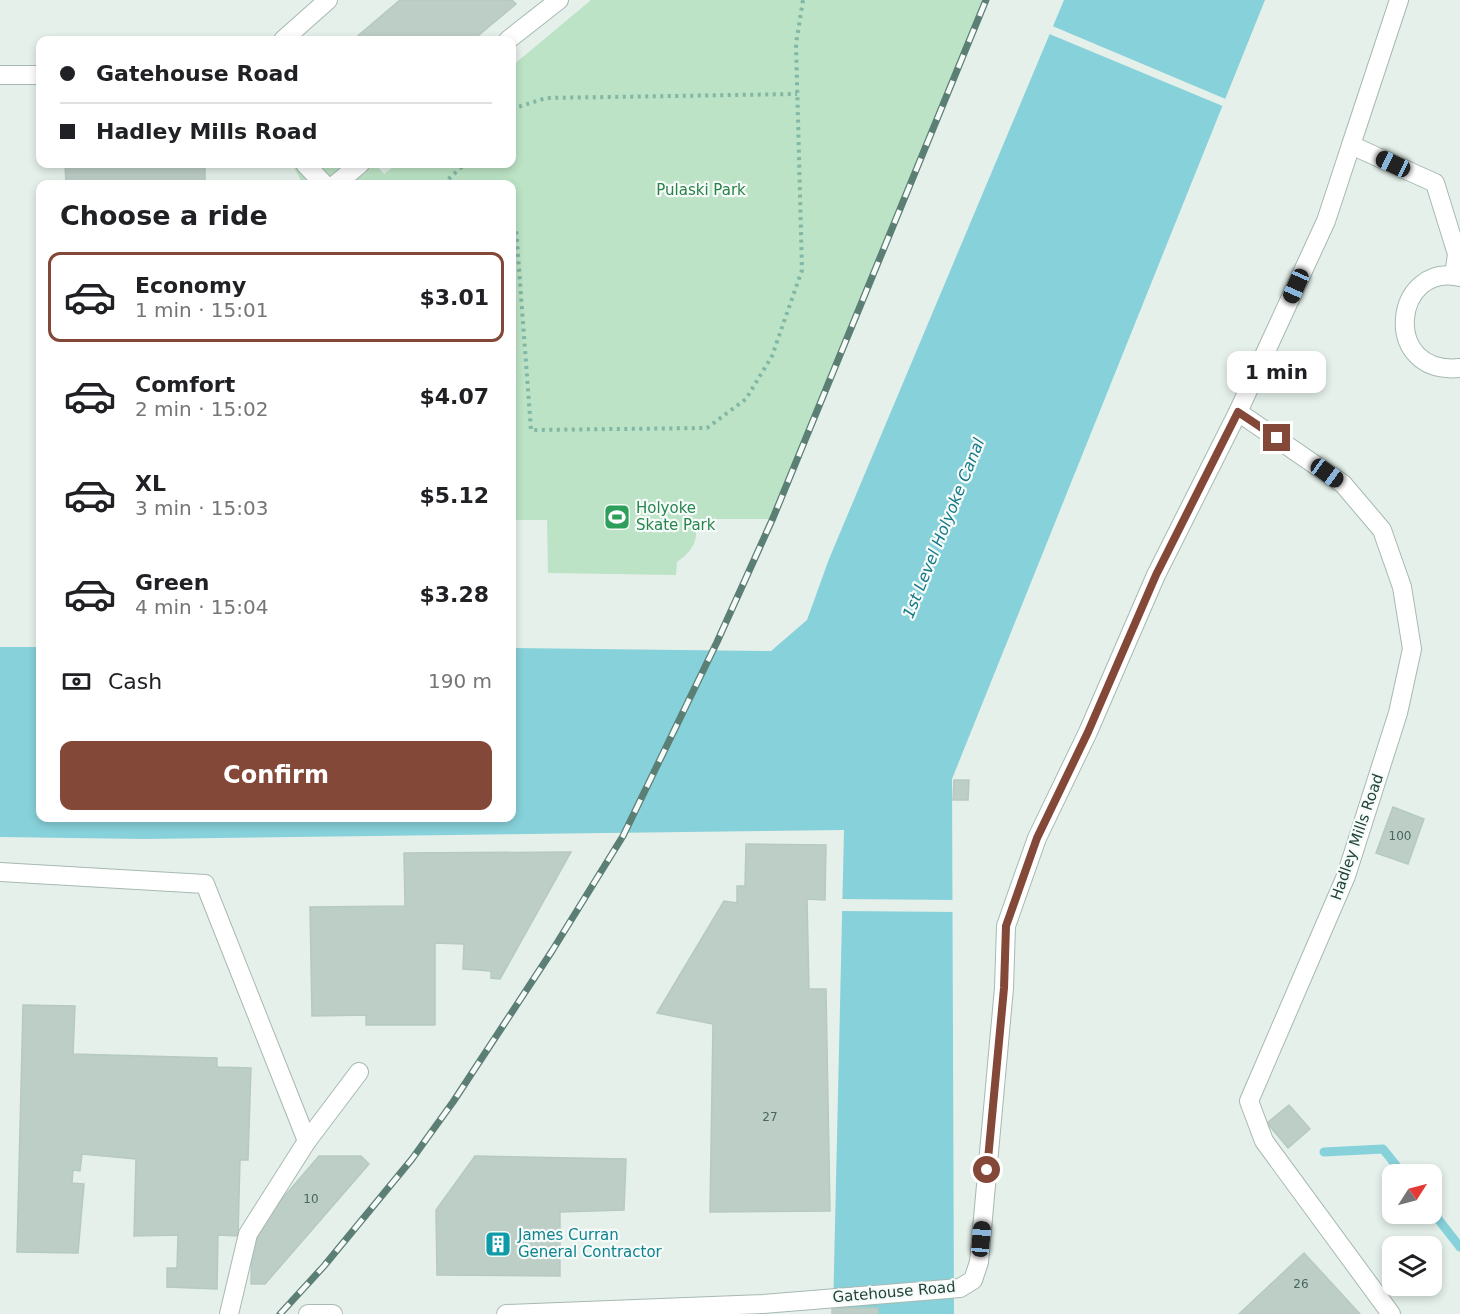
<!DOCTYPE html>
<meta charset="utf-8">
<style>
body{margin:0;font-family:"DejaVu Sans",sans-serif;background:#f6f6f6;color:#202124;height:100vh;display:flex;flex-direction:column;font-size:22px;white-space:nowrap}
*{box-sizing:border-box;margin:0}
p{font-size:20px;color:#757577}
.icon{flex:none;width:33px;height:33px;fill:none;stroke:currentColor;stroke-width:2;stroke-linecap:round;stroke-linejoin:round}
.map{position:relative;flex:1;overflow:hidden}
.drawer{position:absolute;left:36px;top:180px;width:480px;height:642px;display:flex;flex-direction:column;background:#fff;border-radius:12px;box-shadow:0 3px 9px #0003}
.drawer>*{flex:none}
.guide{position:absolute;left:36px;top:36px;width:480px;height:132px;border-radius:12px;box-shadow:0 3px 9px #0003;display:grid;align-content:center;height:132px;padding:0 24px;background:#fff}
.needle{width:39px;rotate:54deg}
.tools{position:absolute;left:1382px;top:1164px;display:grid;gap:12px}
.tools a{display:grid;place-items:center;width:60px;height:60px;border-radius:12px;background:#fff;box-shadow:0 3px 9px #0003;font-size:30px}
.end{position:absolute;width:27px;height:27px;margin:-14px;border:8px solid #844839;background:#fff;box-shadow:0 0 0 3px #fff}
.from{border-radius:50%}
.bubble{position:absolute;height:42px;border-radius:12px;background:#fff;box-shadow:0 3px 9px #0003;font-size:20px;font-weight:700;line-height:42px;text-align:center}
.car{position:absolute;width:18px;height:36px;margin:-18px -9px;border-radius:8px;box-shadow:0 0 4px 2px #0007;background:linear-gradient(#222 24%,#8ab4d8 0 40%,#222 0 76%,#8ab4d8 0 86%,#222 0)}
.guide b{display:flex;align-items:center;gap:21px;height:57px;font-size:22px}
.guide b+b{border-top:2px solid #e0e0e0}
.guide i{width:15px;height:15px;background:#202124}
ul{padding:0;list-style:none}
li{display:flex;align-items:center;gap:18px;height:90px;margin:0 12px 9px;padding:0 12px;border:3px solid transparent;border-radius:12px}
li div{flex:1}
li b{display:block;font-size:22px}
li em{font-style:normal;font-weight:700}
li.on{border-color:#844839}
li>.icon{width:54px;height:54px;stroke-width:1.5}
h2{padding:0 24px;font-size:27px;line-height:72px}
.pay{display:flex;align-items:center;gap:15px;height:66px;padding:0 24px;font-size:22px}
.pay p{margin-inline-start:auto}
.cta{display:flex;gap:12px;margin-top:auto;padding:12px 24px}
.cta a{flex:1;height:69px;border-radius:12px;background:#844839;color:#fff;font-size:24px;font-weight:700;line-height:69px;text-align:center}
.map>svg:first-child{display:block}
</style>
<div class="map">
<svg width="1460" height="1314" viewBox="0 0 1460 1314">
<rect width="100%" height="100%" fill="#e5f0ea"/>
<path fill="#bce3c5" d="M591 0H987L771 519H691C703 536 692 552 677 562L676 575 548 573 547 520H512V184H303L292 164H375L384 174 397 164H512V66Z"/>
<path fill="#87d1da" d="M1064 0H1265L952 779 954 1314H833L844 830 145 839 0 837V647H40V818H512V648L771 651 807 620 829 559Z"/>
<g fill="#e5f0ea">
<path d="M1050 25 1228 100 1225 107 1047 33Z"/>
<path d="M841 899 956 900V912L841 911Z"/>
</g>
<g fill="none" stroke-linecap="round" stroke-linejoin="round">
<g stroke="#87d1da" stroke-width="9">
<path d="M1324 1152 1383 1149 1403 1174"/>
<path d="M1431 1210 1460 1247"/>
</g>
</g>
<g fill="#bccec6" stroke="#b6cac1" stroke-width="1.5">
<path d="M400 0H512L516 4 473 40H353Z"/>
<path d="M65 164H205V184H66Z"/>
<path d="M954 780H969L968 800H953Z"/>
<path d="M1393 807 1424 819 1408 864 1376 853Z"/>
<path d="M746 844 826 845 825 900 807 899 809 989H826L830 1211 710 1212 713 1024 657 1013 724 901 737 903V886H745Z"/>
<path d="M571 852 500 979 491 978V971L463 969 464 944 435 943V1025H366V1015L312 1016 310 907 405 906 404 853Z"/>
<path d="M23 1005 75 1006 73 1054 217 1058V1067L251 1068 248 1160H240L238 1236 218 1235 217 1289 167 1287V1268H177L178 1235 134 1236 136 1159 82 1154 80 1171 73 1170 72 1183 84 1184 78 1253 17 1252Z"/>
<path d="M1289 1105 1310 1129 1288 1148 1267 1123Z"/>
<path d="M319 1156H361L369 1164 265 1284H251L252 1234Z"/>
<path d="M475 1156 626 1159 624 1210 560 1212V1276L437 1275 436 1210Z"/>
<path d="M1304 1253 1360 1314H1239Z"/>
<rect x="832" y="1308" width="46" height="6"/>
</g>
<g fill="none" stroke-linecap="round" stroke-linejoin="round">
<defs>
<g id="minor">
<path d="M283 40 328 0"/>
<path d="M508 40 559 0"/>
<path d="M0 75H40"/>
<path d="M1351 145 1399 0"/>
<path d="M305 164 324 184"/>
<path d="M336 184 360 164"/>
<path d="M1460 277C1393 261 1380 376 1460 368"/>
<path d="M1238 412 1343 484 1382 530 1402 587 1412 649 1398 713 1346 876 1249 1101 1264 1141 1391 1314"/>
<path d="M0 872 205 884 307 1141"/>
<path d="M229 1314 248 1234 307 1141 359 1072"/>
<path d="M308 1314H333"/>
<path d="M506 1314 763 1304 960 1288 973 1280 979 1262 1004 988 1006 926 1037 838 1088 732 1156 575 1238 412 1326 221 1351 145 1435 183 1457 254 1454 276"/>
</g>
</defs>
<use href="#minor" stroke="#a6b9b2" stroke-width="20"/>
<g stroke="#81b7a4" stroke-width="4" stroke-dasharray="3 4.5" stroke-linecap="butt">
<path d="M512 109 546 98 797 94"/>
<path d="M443 184 465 164"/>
<path d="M512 227 516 228 531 430 707 428 746 399 772 356 802 270 796 44 803 0"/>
</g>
<use href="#minor" stroke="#fff" stroke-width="18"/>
<defs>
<path id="rail" d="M280 1314 324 1266 412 1159 453 1102 552 951 623 836 717 642 773 518 986 0"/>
</defs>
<use href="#rail" stroke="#5c7f75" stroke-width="7"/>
<use href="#rail" stroke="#f6fbf9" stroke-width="4.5" stroke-dasharray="14" stroke-linecap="butt"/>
</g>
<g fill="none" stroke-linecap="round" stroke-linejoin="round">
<path stroke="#844839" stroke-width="8" d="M987 1170 1004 988 1006 926 1037 838 1088 732 1156 575 1238 412 1277 438"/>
</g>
<defs>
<symbol id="stadium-square" viewBox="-11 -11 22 22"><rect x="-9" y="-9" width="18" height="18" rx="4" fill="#2e9e5b" stroke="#f6fbf9"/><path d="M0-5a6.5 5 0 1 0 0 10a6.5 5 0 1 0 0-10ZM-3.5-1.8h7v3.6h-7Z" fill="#fff"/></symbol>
<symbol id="building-square" viewBox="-11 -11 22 22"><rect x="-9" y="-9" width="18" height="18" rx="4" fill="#0f9aa8" stroke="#f6fbf9"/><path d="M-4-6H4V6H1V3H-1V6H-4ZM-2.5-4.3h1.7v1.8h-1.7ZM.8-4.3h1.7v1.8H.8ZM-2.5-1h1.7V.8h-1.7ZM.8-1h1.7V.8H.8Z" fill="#fff"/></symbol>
</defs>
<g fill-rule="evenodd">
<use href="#stadium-square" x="602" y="502" width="30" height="30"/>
<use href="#building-square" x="483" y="1229" width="30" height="30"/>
</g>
<g text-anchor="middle" stroke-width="4.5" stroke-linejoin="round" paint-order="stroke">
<g font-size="12" fill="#48665d">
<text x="1400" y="840">100</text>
<text x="770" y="1121">27</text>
<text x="311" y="1203">10</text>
<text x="1301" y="1288">26</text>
</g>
<g font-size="15" fill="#268145" stroke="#f6fbf9">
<text x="701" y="195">Pulaski Park</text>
</g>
<g font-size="15" fill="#27864d" stroke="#f6fbf9" text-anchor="start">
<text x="636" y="513">Holyoke<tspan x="636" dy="17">Skate Park</tspan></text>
</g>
<g font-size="15" fill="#21443a" stroke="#f6fbf9">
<text transform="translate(1357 837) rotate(-71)" y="5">Hadley Mills Road</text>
<text transform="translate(894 1292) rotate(-5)" y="5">Gatehouse Road</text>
</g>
<g font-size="15" fill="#0d838f" stroke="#f6fbf9" text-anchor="start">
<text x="518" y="1240">James Curran<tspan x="518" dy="17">General Contractor</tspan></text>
</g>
<g font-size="16" font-style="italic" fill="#137989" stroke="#f6fbf9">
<text transform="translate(943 528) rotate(-68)" y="6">1st Level Holyoke Canal</text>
</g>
</g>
</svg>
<div class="tools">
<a><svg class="needle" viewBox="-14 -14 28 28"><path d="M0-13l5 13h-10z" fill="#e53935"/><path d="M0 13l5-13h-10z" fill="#757577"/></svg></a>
<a><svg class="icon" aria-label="layers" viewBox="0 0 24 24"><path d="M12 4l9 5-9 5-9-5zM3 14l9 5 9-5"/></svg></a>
</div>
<i class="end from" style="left:987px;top:1170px"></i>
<i class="end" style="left:1277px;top:438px"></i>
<div class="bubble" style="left:1227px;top:351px;width:99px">1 min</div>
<i class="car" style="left:1393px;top:164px;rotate:295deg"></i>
<i class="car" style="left:1296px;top:286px;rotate:204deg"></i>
<i class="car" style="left:1327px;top:473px;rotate:126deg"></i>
<i class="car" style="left:981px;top:1239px;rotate:5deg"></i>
<div class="guide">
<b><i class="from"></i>Gatehouse Road</b>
<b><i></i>Hadley Mills Road</b>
</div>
<section class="drawer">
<h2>Choose a ride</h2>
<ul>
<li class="on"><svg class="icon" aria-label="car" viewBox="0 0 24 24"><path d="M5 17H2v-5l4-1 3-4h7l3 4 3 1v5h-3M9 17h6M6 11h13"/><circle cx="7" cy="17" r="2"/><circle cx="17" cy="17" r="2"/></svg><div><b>Economy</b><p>1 min · 15:01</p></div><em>$3.01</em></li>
<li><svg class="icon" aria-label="car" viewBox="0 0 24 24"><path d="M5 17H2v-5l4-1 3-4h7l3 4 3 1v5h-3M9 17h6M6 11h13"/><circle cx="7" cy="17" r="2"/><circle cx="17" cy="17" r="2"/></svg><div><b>Comfort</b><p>2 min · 15:02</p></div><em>$4.07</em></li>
<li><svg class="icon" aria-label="car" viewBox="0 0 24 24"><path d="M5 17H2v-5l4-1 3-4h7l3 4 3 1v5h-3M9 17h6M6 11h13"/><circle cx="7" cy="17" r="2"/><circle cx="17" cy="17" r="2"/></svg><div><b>XL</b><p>3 min · 15:03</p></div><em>$5.12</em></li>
<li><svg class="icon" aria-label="car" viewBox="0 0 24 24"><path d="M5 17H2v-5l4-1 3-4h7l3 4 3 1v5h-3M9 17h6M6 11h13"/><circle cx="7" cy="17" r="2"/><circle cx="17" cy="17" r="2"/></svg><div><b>Green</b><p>4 min · 15:04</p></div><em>$3.28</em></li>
</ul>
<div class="pay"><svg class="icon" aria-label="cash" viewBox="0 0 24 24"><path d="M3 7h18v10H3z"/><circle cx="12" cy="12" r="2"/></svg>Cash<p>190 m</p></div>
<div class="cta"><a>Confirm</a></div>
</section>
</div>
